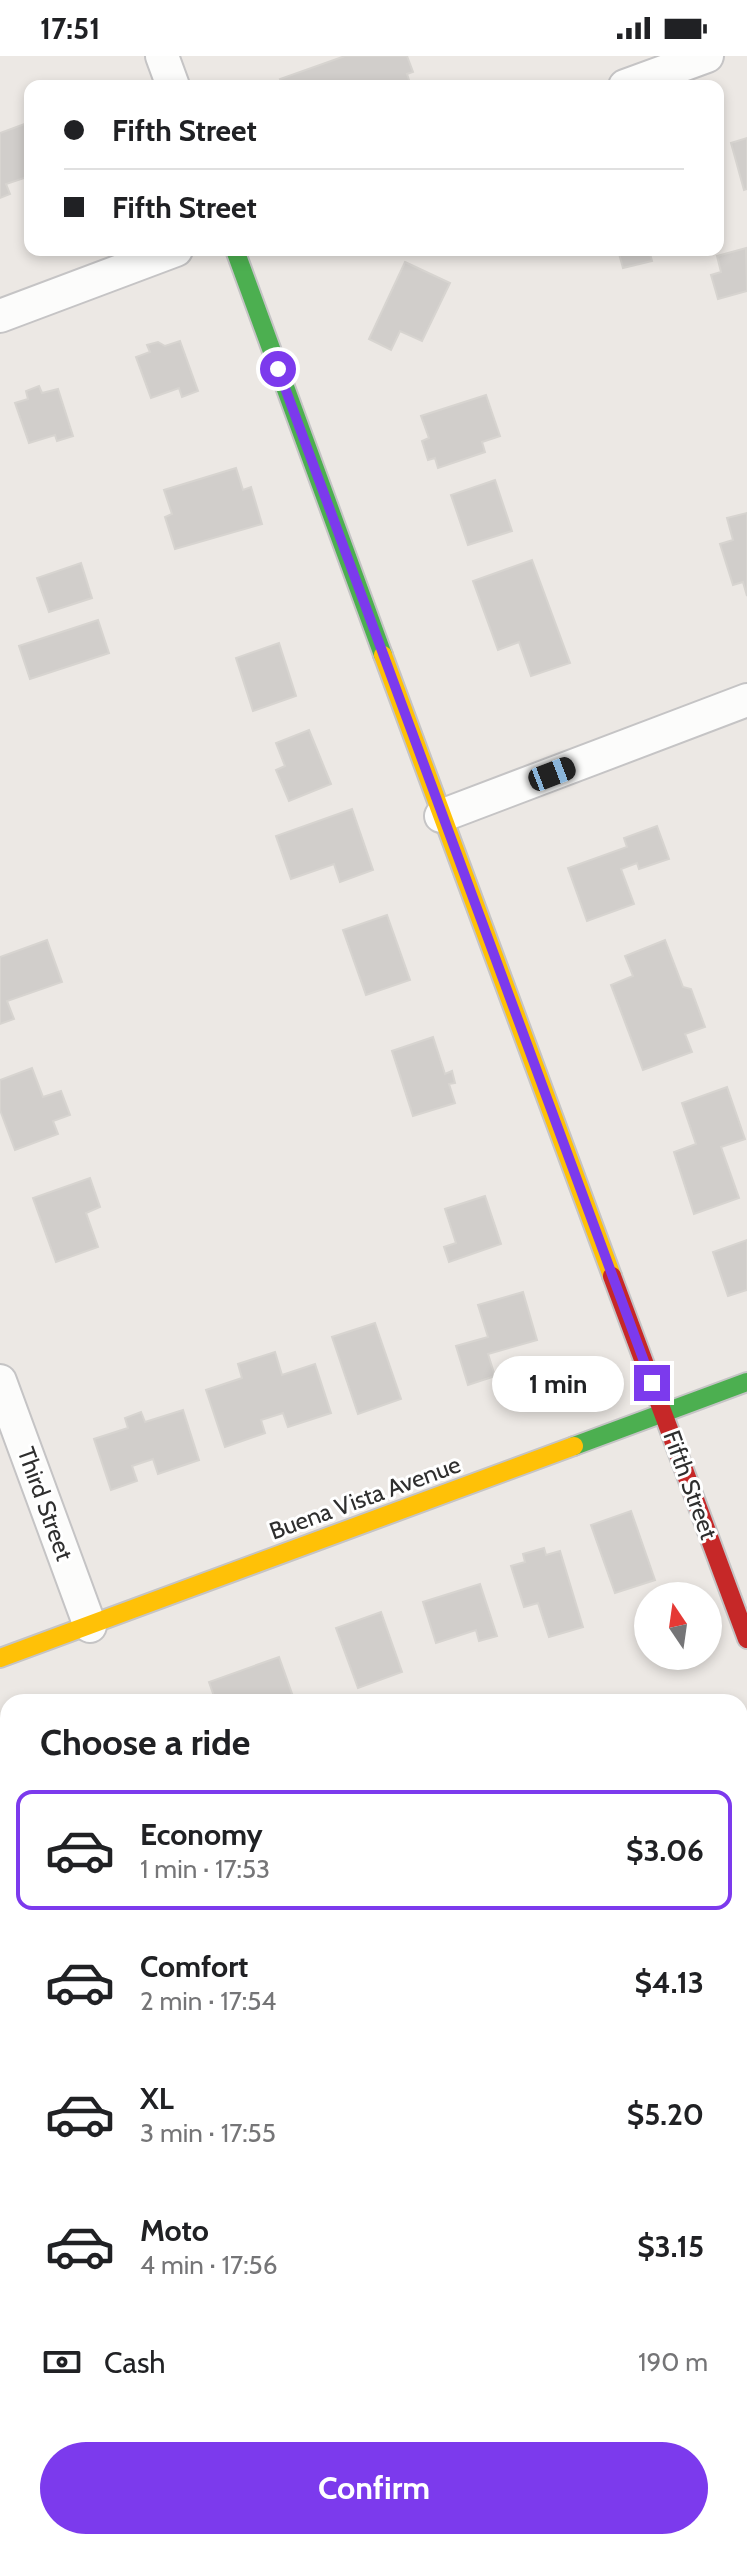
<!DOCTYPE html>
<meta charset="utf-8">
<style>
body{margin:0;font-family:Cabin,sans-serif;background:#f2f2f2;color:#202124;height:100vh;display:flex;flex-direction:column;font-size:30px;white-space:nowrap}
*{box-sizing:border-box;margin:0}
p{font-size:26px;color:#757577}
.icon{flex:none;width:44px;height:44px;fill:none;stroke:currentColor;stroke-width:2;stroke-linecap:round;stroke-linejoin:round}
.map{position:relative;flex:1;overflow:hidden}
.drawer{position:absolute;left:0px;top:1638px;width:748px;height:856px;display:flex;flex-direction:column;background:#fff;border-radius:24px 24px 0 0;box-shadow:0 4px 12px #0003}
.drawer>*{flex:none}
.top-card{position:absolute;left:24px;top:24px;width:700px;height:176px;border-radius:16px;box-shadow:0 4px 12px #0003;display:grid;align-content:center;height:176px;padding:0 40px;background:#fff}
.needle{width:52px;rotate:347deg}
.controls{position:absolute;left:634px;top:1526px;display:grid;gap:16px}
.controls a{display:grid;place-items:center;width:88px;height:88px;border-radius:50%;background:#fff;box-shadow:0 4px 12px #0003;font-size:40px}
.end{position:absolute;width:36px;height:36px;margin:-18px;border:10px solid #7c3aed;background:#fff;box-shadow:0 0 0 4px #fff}
.from{border-radius:50%}
.bubble{position:absolute;height:56px;border-radius:28px;background:#fff;box-shadow:0 4px 12px #0003;font-size:26px;font-weight:800;line-height:56px;text-align:center}
.car{position:absolute;width:24px;height:48px;margin:-24px -12px;border-radius:10px;box-shadow:0 0 6px 2px #0007;background:linear-gradient(#222 24%,#8ab4d8 0 40%,#222 0 76%,#8ab4d8 0 86%,#222 0)}
.top-card b{display:flex;align-items:center;gap:28px;height:76px;font-size:30px}
.top-card b+b{border-top:2px solid #e0e0e0}
.top-card i{width:20px;height:20px;background:#202124}
ul{padding:0;list-style:none}
li{display:flex;align-items:center;gap:24px;height:120px;margin:0 16px 12px;padding:0 24px;border:4px solid transparent;border-radius:16px}
li div{flex:1}
li b{display:block;font-size:30px}
li em{font-style:normal;font-weight:800}
li.on{border-color:#7c3aed}
li>.icon{width:72px;height:72px;stroke-width:1.5}
h2{padding:0 40px;font-size:36px;line-height:96px}
.pay{display:flex;align-items:center;gap:20px;height:88px;padding:0 40px;font-size:30px}
.pay p{margin-inline-start:auto}
.button{display:flex;gap:16px;margin-top:auto;padding:16px 40px}
.button a{flex:1;height:92px;border-radius:48px;background:#7c3aed;color:#fff;font-size:32px;font-weight:800;line-height:92px;text-align:center}
.status{display:flex;justify-content:space-between;align-items:center;height:56px;padding:0 40px;background:#fff;direction:ltr}
.status svg{height:22px;fill:currentColor}
.map>svg:first-child{display:block}
</style>
<div class="status"><b>17:51</b><svg viewBox="0 0 49 12"><path d="M0 12V9h3v3zM5 12V6h3v6zM10 12V3h3v9zM15 12V0h3v12zM26 1h20v11H26zM47 4h2v5h-2z"/></svg></div>
<div class="map">
<svg width="747" height="2494" viewBox="0 0 747 2494">
<rect width="100%" height="100%" fill="#ece8e4"/>
<g fill="#d1cecb" stroke="#d7d4d0" stroke-width="2">
<path d="M345 0H407L413 16 407 18 411 30H283L280 23Z"/>
<path d="M30 66V120L6 128 10 138 0 142V77Z"/>
<path d="M747 82V133L744 134 731 87Z"/>
<path d="M746 192 747 235 718 243 711 219 721 216 717 200Z"/>
<path d="M618 194H649L652 205 623 212Z"/>
<path d="M405 206 450 227 422 285 400 275 391 294 369 283Z"/>
<path d="M180 285 198 335 182 341 179 332 151 342 136 301 150 296 147 289 158 286 165 290Z"/>
<path d="M39 330 42 337 58 333 73 380 57 385 55 379 29 387 15 347 28 343 26 335Z"/>
<path d="M486 339 500 380 482 386 485 396 438 412 435 402 428 404 422 385 429 382 421 360Z"/>
<path d="M236 412 243 434 251 431 262 468 175 493 165 461 172 458 164 434Z"/>
<path d="M495 424 512 475 468 489 451 439Z"/>
<path d="M747 457V540L743 526 733 529 720 488 733 484 727 462Z"/>
<path d="M532 504 570 607 531 620 519 586 498 594 473 525Z"/>
<path d="M81 507 92 542 49 556 37 522Z"/>
<path d="M98 564 109 597 30 623 19 590Z"/>
<path d="M279 587 296 640 253 655 236 602Z"/>
<path d="M309 674 331 728 289 745 276 714 285 710 276 687Z"/>
<path d="M352 753 373 814 340 826 334 808 291 823 276 780Z"/>
<path d="M657 770 669 803 639 813 637 807 621 813 634 848 587 865 568 812 627 791 624 782Z"/>
<path d="M387 859 410 924 366 939 343 874Z"/>
<path d="M47 884 62 926 7 945 14 963 0 968V901Z"/>
<path d="M665 884 683 931 691 933 705 971 685 978 692 996 643 1014 611 929 633 920 625 900Z"/>
<path d="M433 981 445 1018 452 1015 455 1027 449 1028 455 1047 413 1060 392 995Z"/>
<path d="M32 1012 43 1041 61 1035 70 1059 53 1065 58 1078 15 1094 0 1054V1024Z"/>
<path d="M727 1031 745 1083 721 1091 739 1142 694 1158 674 1096 696 1088 682 1047Z"/>
<path d="M90 1122 100 1151 86 1157 98 1191 56 1206 33 1142Z"/>
<path d="M485 1140 501 1188 449 1206 444 1191 456 1187 445 1153Z"/>
<path d="M747 1184V1234L728 1240 713 1196Z"/>
<path d="M523 1236 537 1284 488 1298 495 1320 468 1329 456 1290 488 1281 478 1249Z"/>
<path d="M375 1267 401 1343 358 1358 332 1281Z"/>
<path d="M275 1296 282 1319 315 1308 331 1357 288 1371 283 1357 261 1364 265 1377 225 1391 206 1334 242 1322 238 1308Z"/>
<path d="M183 1354 199 1404 158 1418 153 1403 132 1410 137 1425 111 1434 94 1383 128 1372 125 1362 141 1356 145 1366Z"/>
<path d="M631 1455 655 1524 615 1537 591 1469Z"/>
<path d="M544 1492 546 1499 560 1495 583 1571 549 1581 538 1547 524 1551 511 1510 525 1506 523 1498Z"/>
<path d="M480 1528 497 1580 479 1585 476 1574 436 1587 423 1546Z"/>
<path d="M381 1556 402 1616 358 1632 336 1572Z"/>
<path d="M279 1601 295 1646H216L209 1626Z"/>
<path d="M8 2051V2143L0 2146V2054Z"/>
<path d="M745 2058 747 2079 741 2081 747 2101 740 2103V2059Z"/>
<path d="M747 2137V2190L740 2192V2140Z"/>
<path d="M747 2233V2284L740 2287V2236Z"/>
<path d="M8 2340V2429L0 2432V2343Z"/>
<path d="M580 2486H601L604 2494H557Z"/>
</g>
<g fill="none" stroke-linecap="round" stroke-linejoin="round">
<defs>
<g id="street">
<path d="M162 0 173 30"/>
<path d="M625 30 707 0"/>
<path d="M0 260 176 194"/>
<path d="M441 760 747 644"/>
<path d="M0 1325 90 1570"/>
<path d="M740 1984 747 1981"/>
<path d="M0 2255 8 2252"/>
<path d="M705 2486 708 2494"/>
</g>
<g id="fast">
<path d="M235 194 383 599"/>
<path d="M574 1390 747 1326"/>
</g>
<g id="slow">
<path d="M383 599 612 1220"/>
<path d="M0 1602 574 1390"/>
</g>
<path id="jam" d="M612 1220 747 1583"/>
</defs>
<use href="#street" stroke="#c5c4c5" stroke-width="36"/>
<use href="#fast" stroke="#c5c4c5" stroke-width="22"/>
<use href="#slow" stroke="#c5c4c5" stroke-width="22"/>
<use href="#jam" stroke="#c5c4c5" stroke-width="22"/>
<use href="#street" stroke="#fcfcfb" stroke-width="32"/>
<use href="#fast" stroke="#4caf50" stroke-width="18"/>
<use href="#slow" stroke="#ffc107" stroke-width="18"/>
<use href="#jam" stroke="#c62828" stroke-width="18"/>
</g>
<g fill="none" stroke-linecap="round" stroke-linejoin="round">
<path stroke="#7c3aed" stroke-width="10" d="M278 313 652 1327"/>
</g>
<g text-anchor="middle" stroke-width="6" stroke-linejoin="round" paint-order="stroke">
<g font-size="24" fill="#2e2e2e" stroke="#fff">
<text transform="translate(690 1429) rotate(70)" y="8">Fifth Street</text>
<text transform="translate(365 1442) rotate(-20)" y="8">Buena Vista Avenue</text>
<text transform="translate(45 1448) rotate(70)" y="8">Third Street</text>
</g>
</g>
</svg>
<div class="controls">
<a><svg class="needle" viewBox="-14 -14 28 28"><path d="M0-13l5 13h-10z" fill="#e53935"/><path d="M0 13l5-13h-10z" fill="#757577"/></svg></a>
</div>
<i class="end from" style="left:278px;top:313px"></i>
<i class="end" style="left:652px;top:1327px"></i>
<div class="bubble" style="left:492px;top:1300px;width:132px">1 min</div>
<i class="car" style="left:552px;top:718px;rotate:69deg"></i>
<div class="top-card">
<b><i class="from"></i>Fifth Street</b>
<b><i></i>Fifth Street</b>
</div>
<section class="drawer">
<h2>Choose a ride</h2>
<ul>
<li class="on"><svg class="icon" aria-label="car" viewBox="0 0 24 24"><path d="M5 17H2v-5l4-1 3-4h7l3 4 3 1v5h-3M9 17h6M6 11h13"/><circle cx="7" cy="17" r="2"/><circle cx="17" cy="17" r="2"/></svg><div><b>Economy</b><p>1 min · 17:53</p></div><em>$3.06</em></li>
<li><svg class="icon" aria-label="car" viewBox="0 0 24 24"><path d="M5 17H2v-5l4-1 3-4h7l3 4 3 1v5h-3M9 17h6M6 11h13"/><circle cx="7" cy="17" r="2"/><circle cx="17" cy="17" r="2"/></svg><div><b>Comfort</b><p>2 min · 17:54</p></div><em>$4.13</em></li>
<li><svg class="icon" aria-label="car" viewBox="0 0 24 24"><path d="M5 17H2v-5l4-1 3-4h7l3 4 3 1v5h-3M9 17h6M6 11h13"/><circle cx="7" cy="17" r="2"/><circle cx="17" cy="17" r="2"/></svg><div><b>XL</b><p>3 min · 17:55</p></div><em>$5.20</em></li>
<li><svg class="icon" aria-label="car" viewBox="0 0 24 24"><path d="M5 17H2v-5l4-1 3-4h7l3 4 3 1v5h-3M9 17h6M6 11h13"/><circle cx="7" cy="17" r="2"/><circle cx="17" cy="17" r="2"/></svg><div><b>Moto</b><p>4 min · 17:56</p></div><em>$3.15</em></li>
</ul>
<div class="pay"><svg class="icon" aria-label="cash" viewBox="0 0 24 24"><path d="M3 7h18v10H3z"/><circle cx="12" cy="12" r="2"/></svg>Cash<p>190 m</p></div>
<div class="button"><a>Confirm</a></div>
</section>
</div>
